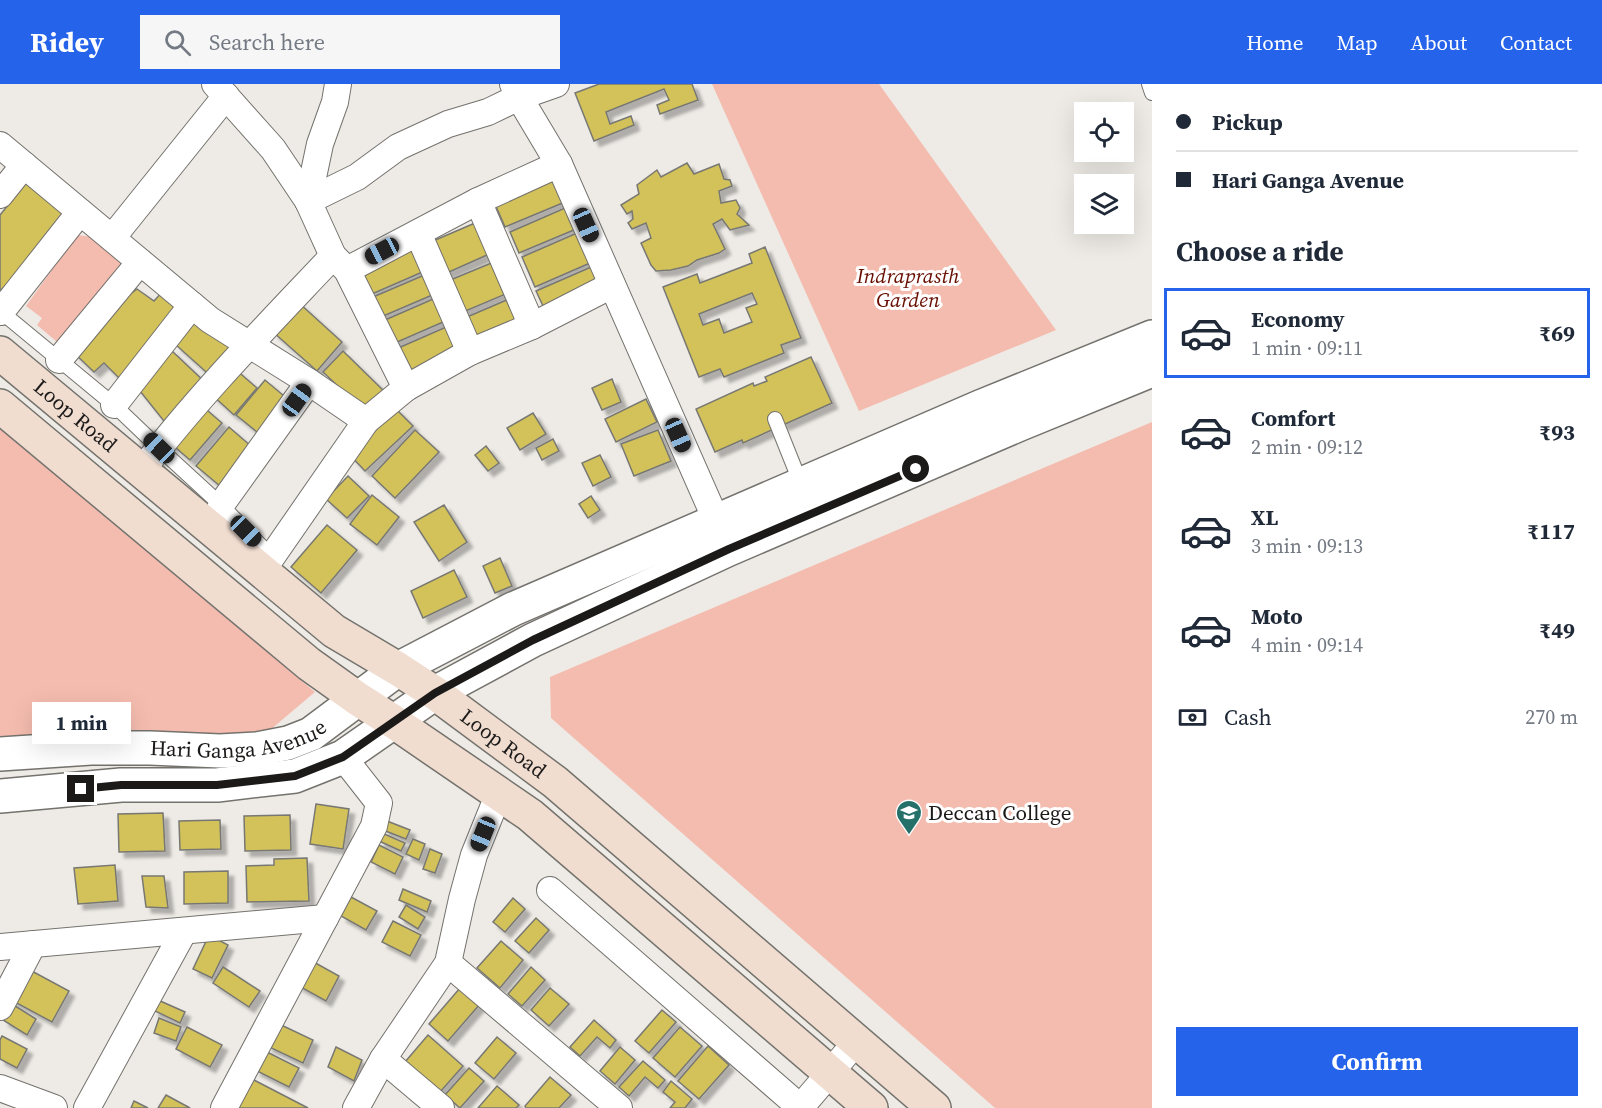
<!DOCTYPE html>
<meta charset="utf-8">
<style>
body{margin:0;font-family:"Source Serif 4",serif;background:#f6f6f7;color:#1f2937;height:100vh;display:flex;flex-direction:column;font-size:22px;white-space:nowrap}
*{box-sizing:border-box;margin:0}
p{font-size:20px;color:#747a83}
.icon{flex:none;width:33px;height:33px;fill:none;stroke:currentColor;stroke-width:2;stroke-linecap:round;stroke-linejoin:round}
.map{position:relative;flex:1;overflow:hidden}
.sheet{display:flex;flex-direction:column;background:#fff;width:450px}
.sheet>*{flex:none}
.top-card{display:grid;align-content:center;height:132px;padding:0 24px;background:#fff}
.buttons{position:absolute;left:1074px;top:18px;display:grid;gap:12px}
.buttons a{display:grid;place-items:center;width:60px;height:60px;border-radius:0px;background:#fff;box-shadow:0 6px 24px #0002;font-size:30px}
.end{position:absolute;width:27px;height:27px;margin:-14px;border:8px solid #1c1a19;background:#fff;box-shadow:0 0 0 3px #fff}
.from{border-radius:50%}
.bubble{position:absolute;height:42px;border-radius:0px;background:#fff;box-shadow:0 6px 24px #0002;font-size:20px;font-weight:700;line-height:42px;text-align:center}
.car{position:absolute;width:18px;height:36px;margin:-18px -9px;border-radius:8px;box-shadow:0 0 4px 2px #0007;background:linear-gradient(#222 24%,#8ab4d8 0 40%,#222 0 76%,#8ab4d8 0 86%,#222 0)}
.top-card b{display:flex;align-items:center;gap:21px;height:57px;font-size:22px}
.top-card b+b{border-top:2px solid #e0e1e3}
.top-card i{width:15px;height:15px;background:#1f2937}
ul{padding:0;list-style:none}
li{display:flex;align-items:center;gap:18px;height:90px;margin:0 12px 9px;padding:0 12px;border:3px solid transparent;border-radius:0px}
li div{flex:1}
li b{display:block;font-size:22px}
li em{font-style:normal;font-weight:700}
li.current{border-color:#2563eb}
li>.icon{width:54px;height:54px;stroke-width:1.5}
h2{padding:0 24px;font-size:27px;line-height:72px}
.pay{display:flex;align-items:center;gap:15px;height:66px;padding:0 24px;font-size:22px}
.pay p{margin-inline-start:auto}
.cta{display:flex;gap:12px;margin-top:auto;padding:12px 24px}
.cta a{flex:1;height:69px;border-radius:0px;background:#2563eb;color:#fff;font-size:24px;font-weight:700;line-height:69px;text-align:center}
header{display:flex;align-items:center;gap:36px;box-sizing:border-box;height:84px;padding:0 30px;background:#2563eb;color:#fff}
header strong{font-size:28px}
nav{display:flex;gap:33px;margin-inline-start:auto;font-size:21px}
.search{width:420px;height:54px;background:#f6f6f7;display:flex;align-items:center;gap:15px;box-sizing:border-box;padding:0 21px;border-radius:0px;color:#747a83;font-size:22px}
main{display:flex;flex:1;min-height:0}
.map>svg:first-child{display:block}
</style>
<header>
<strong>Ridey</strong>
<div class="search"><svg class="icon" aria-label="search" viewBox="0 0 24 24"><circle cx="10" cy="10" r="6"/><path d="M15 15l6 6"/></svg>Search here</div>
<nav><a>Home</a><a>Map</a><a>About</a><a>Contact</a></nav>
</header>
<main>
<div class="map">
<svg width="1152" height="1024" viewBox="0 0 1152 1024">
<defs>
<filter id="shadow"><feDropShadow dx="5.5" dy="5.5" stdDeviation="1.5" flood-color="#0004"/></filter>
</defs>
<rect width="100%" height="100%" fill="#eeebe6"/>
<g fill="#f4bcaf">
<path d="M712 0H879L1056 246 859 327Z"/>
<path d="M77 151 101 154 125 181 63 263 37 241 42 234 26 222Z"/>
<path d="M1152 338V1024H995L551 634 550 593Z"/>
<path d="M0 345 315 608 256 658 0 666Z"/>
</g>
<g fill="#d3c15a" stroke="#787873" stroke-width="1.5" fill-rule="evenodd" filter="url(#shadow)">
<path d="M599 0H692L698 16 660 30 657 21 669 16 664 5 606 28 610 40 631 32 634 41 594 57 575 9Z"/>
<path d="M687 79 694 90 719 80 724 95 730 96 732 102 719 107 721 119 736 116 740 124 737 130 749 141 730 146 722 135 713 140 725 165 719 169 697 176 688 182 671 186 656 187 651 181 641 159 651 154 646 139 632 145 628 139 633 135 632 127 627 130 621 121 639 110 637 101 657 86 661 93Z"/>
<path d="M555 95 565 118 505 143 495 120Z"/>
<path d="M27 98 74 136 1 206 0 205V131Z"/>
<path d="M572 121 581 143 519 169 510 148Z"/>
<path d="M482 136 496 167 440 192 426 160Z"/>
<path d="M584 146 597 176 535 203 522 173Z"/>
<path d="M416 159 427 186 372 210 360 183Z"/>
<path d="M765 163 801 254 781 261 784 269 724 293 720 285 699 293 663 203 697 190 700 199 752 179 749 170ZM752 209 757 220 746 224 752 238 724 249 719 235 703 241 699 230Z"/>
<path d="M501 175 515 206 456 231 443 199Z"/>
<path d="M598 180 606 198 544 224 536 207Z"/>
<path d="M429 189 437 209 381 233 373 213Z"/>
<path d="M137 205 154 217 163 207 183 227 123 298 104 279 94 288 72 267 116 221Z"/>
<path d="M440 212 450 235 395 259 385 236Z"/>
<path d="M516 212 525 232 469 257 460 236Z"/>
<path d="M299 219 342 258 317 287 273 248Z"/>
<path d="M200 232 240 266 214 295 176 261Z"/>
<path d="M453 240 464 265 407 290 396 265Z"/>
<path d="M171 266 209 302 161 344 164 337 136 302Z"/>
<path d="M343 267 386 309 366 329 323 288Z"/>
<path d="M811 273 832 319 783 341 777 329 768 333 774 345 743 359 742 356 715 368 696 325 753 299 754 302 767 297 765 293Z"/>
<path d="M235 285 257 304 234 331 211 310Z"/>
<path d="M612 295 621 318 602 326 592 304Z"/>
<path d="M265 296 290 317 262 352 236 331Z"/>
<path d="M646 315 657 338 616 358 605 335Z"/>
<path d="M201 321 222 339 190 376 169 358Z"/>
<path d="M395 324 413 342 365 387 348 369Z"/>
<path d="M533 329 546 350 520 366 507 344Z"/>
<path d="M229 343 252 363 220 402 196 382Z"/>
<path d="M415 346 439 368 395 414 372 392Z"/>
<path d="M658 346 671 377 634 392 621 360Z"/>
<path d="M553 355 559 367 542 376 536 364Z"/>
<path d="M486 362 499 379 488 387 475 371Z"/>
<path d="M600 371 611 393 593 402 582 379Z"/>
<path d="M348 392 369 412 347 434 326 415Z"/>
<path d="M372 411 399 433 377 461 350 440Z"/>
<path d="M591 412 600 426 588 434 579 420Z"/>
<path d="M444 421 467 458 439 477 414 438Z"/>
<path d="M327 441 357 466 321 509 291 483Z"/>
<path d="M500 474 512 502 495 509 483 482Z"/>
<path d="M454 486 467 513 423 534 411 507Z"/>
<path d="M316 720 349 725 343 765 310 760Z"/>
<path d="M163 729 165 767 119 768 118 730Z"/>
<path d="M290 731 291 766 245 767 244 732Z"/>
<path d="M220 736 221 765 180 766 179 737Z"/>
<path d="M387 737 410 746 406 755 383 746Z"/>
<path d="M382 749 405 759 401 767 379 757Z"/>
<path d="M413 755 425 760 419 776 406 770Z"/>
<path d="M379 761 403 773 395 790 371 778Z"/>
<path d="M430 765 442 770 435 789 423 785Z"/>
<path d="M307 774 309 817 247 818 246 782 274 781V775Z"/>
<path d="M115 781 118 817 78 820 74 784Z"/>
<path d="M228 787V819L184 820V788Z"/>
<path d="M142 792H164L168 824 146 823Z"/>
<path d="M403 805 431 817 427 828 399 816Z"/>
<path d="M351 813 377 827 366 846 341 832Z"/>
<path d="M513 814 525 825 505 848 493 838Z"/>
<path d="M406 821 425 833 418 845 399 833Z"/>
<path d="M536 834 549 846 529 869 515 857Z"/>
<path d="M393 837 421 851 410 872 382 858Z"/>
<path d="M209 851 228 861 212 894 193 885Z"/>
<path d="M501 857 523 876 500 904 477 884Z"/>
<path d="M310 876 339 892 326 917 297 901Z"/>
<path d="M223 883 260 907 249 923 213 899Z"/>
<path d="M531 883 545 896 522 922 508 910Z"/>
<path d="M28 885 69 907 52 938 11 916Z"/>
<path d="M460 904 480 920 448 957 429 940Z"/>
<path d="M550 904 569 920 549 942 531 926Z"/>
<path d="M158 916 185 928 180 939 153 926Z"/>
<path d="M12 920 36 935 27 951 3 936Z"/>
<path d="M662 926 676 938 649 969 635 957Z"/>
<path d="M159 934 181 943 176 957 154 949Z"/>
<path d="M594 936 616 956 610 964 597 953 580 972 570 963Z"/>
<path d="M277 939 313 956 303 979 267 962Z"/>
<path d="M187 943 222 961 210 983 176 965Z"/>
<path d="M680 943 702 962 675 993 653 974Z"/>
<path d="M428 951 463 982 440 1008 405 978Z"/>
<path d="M2 952 27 965 17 984 0 975V956Z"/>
<path d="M497 953 516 969 494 995 475 979Z"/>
<path d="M708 962 729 981 699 1015 678 997Z"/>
<path d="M336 963 362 976 354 997 328 983Z"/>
<path d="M620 963 635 976 615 1000 600 987Z"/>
<path d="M265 967 299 984 289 1003 255 986Z"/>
<path d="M643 977 665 996 658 1004 645 993 629 1012 619 1003Z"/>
<path d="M469 984 484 997 460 1024 445 1011Z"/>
<path d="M550 993 571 1011 559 1024H526L525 1022Z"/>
<path d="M252 995 308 1024H236Z"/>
<path d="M671 997 692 1015 685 1024H670L675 1018 663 1008Z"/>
<path d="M497 1002 519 1021 516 1024H478Z"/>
<path d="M166 1011 190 1024H158Z"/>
<path d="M134 1017 148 1024H131Z"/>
</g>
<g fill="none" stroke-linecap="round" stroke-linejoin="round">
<defs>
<g id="service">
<path d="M1149 0 1152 9"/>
<path d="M0 227 114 321 159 364 221 421 272 473"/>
<path d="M775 335 801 400"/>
</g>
<g id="minor">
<path d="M215 0 273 65 308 117 333 172 347 186 406 304"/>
<path d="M513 0 519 13 559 80 724 454"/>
<path d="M0 61 210 236 309 298 366 337"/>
<path d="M0 111 24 81"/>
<path d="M308 117 357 93 398 63 448 40 488 28 519 13 556 0"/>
<path d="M308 117 320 60 335 18 338 0"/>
<path d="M478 117 532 242"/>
<path d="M418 149 470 268"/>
<path d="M112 154 226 12"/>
<path d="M347 186 478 117 559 80"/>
<path d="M1 228 80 128"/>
<path d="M59 276 140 178"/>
<path d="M114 321 192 221"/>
<path d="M142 386C199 311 268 241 333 172"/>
<path d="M221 421 309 298"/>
<path d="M262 487 366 337 406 304 470 268 532 242 612 201"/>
<path d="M550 806 801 1024"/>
<path d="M0 863 325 834"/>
<path d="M448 879 619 1024"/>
<path d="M0 923 33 860"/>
<path d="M383 975 441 1024"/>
<path d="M0 1004 54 1024"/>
<path d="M87 1024 184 847"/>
<path d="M224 1024 374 742 379 719 343 673"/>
<path d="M356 1024 383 975 448 879 462 815 474 771 499 709"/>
<path d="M800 1024 857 957"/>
</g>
<g id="tertiary">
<path id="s1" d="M0 670 91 664H150L220 667 257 665 288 659 311 650 398 585 513 525 980 323 1152 253"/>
<path d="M0 712 121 701H217L295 692 343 673 435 609 533 556 729 465 1020 340 1152 286"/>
</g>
<g id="secondary">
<path id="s2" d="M0 269 334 547 398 585 435 609 555 698 934 1024"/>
<path d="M0 322 309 580 358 615 394 638 530 731 871 1024"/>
</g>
</defs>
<use href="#service" stroke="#74726d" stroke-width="16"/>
<use href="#minor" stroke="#74726d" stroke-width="28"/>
<use href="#tertiary" stroke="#74726d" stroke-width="36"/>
<use href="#secondary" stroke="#74726d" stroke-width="36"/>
<use href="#service" stroke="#fff" stroke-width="14"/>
<use href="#minor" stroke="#fff" stroke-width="26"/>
<use href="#tertiary" stroke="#fff" stroke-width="33"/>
<use href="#secondary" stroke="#f0ddd0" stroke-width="33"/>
</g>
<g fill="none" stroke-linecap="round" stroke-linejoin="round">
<path stroke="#1c1a19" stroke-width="8" d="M81 705 121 701H217L295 692 343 673 435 609 533 556 729 465 916 385"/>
</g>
<defs>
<symbol id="university-pin" viewBox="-11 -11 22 30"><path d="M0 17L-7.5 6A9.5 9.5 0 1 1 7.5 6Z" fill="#26706a" stroke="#fff"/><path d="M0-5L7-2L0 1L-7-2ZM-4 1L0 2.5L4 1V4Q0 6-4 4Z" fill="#fff"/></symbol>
</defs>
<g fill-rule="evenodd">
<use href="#university-pin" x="894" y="714" width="30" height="40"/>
</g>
<g text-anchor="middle" stroke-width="6" stroke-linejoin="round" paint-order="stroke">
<g font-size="21" font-style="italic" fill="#670e00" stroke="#fff">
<text x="908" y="199">Indraprasth<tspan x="908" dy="24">Garden</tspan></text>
</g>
<g font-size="21" fill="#1c1a19" stroke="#fff">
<text dy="7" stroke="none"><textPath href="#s2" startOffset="98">Loop Road</textPath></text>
<text dy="7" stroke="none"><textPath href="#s1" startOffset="240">Hari Ganga Avenue</textPath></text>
<text dy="7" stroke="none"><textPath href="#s2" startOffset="638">Loop Road</textPath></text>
</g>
<g font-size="21" fill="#1c1a19" stroke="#fff" text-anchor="start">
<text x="928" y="736">Deccan College</text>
</g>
</g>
</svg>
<div class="buttons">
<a><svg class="icon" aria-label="locate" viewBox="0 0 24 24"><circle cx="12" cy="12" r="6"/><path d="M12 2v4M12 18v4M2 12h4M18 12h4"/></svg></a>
<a><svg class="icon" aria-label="layers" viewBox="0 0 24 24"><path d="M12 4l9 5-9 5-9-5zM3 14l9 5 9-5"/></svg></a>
</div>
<i class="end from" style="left:916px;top:385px"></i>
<i class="end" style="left:81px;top:705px"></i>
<div class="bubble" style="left:32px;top:618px;width:99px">1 min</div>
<i class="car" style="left:586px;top:141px;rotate:156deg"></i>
<i class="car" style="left:382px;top:167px;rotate:242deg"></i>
<i class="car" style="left:297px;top:316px;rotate:36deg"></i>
<i class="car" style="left:678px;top:351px;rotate:156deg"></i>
<i class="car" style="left:159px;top:364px;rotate:314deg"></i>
<i class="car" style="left:246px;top:447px;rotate:135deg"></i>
<i class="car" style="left:483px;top:750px;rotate:202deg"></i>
</div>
<section class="sheet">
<div class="top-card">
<b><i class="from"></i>Pickup</b>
<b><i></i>Hari Ganga Avenue</b>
</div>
<h2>Choose a ride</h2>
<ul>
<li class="current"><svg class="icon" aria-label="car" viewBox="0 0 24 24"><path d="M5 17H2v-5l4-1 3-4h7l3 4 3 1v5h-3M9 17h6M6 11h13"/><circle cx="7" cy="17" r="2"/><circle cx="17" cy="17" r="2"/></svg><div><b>Economy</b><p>1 min · 09:11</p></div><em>₹69</em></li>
<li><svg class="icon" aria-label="car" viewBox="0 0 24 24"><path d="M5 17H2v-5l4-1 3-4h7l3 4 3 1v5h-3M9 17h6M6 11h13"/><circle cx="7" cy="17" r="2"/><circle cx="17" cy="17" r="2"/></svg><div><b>Comfort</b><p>2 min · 09:12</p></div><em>₹93</em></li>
<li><svg class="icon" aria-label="car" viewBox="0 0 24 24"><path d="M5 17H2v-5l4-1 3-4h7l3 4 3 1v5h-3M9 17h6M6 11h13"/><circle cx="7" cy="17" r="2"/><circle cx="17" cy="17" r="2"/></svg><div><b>XL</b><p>3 min · 09:13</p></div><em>₹117</em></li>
<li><svg class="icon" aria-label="car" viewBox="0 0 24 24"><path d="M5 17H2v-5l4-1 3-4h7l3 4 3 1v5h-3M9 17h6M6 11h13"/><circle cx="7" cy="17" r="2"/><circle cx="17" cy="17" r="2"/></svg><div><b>Moto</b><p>4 min · 09:14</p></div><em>₹49</em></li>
</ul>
<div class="pay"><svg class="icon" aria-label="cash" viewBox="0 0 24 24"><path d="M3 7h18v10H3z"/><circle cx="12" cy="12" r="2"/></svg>Cash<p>270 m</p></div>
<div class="cta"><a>Confirm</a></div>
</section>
</main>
